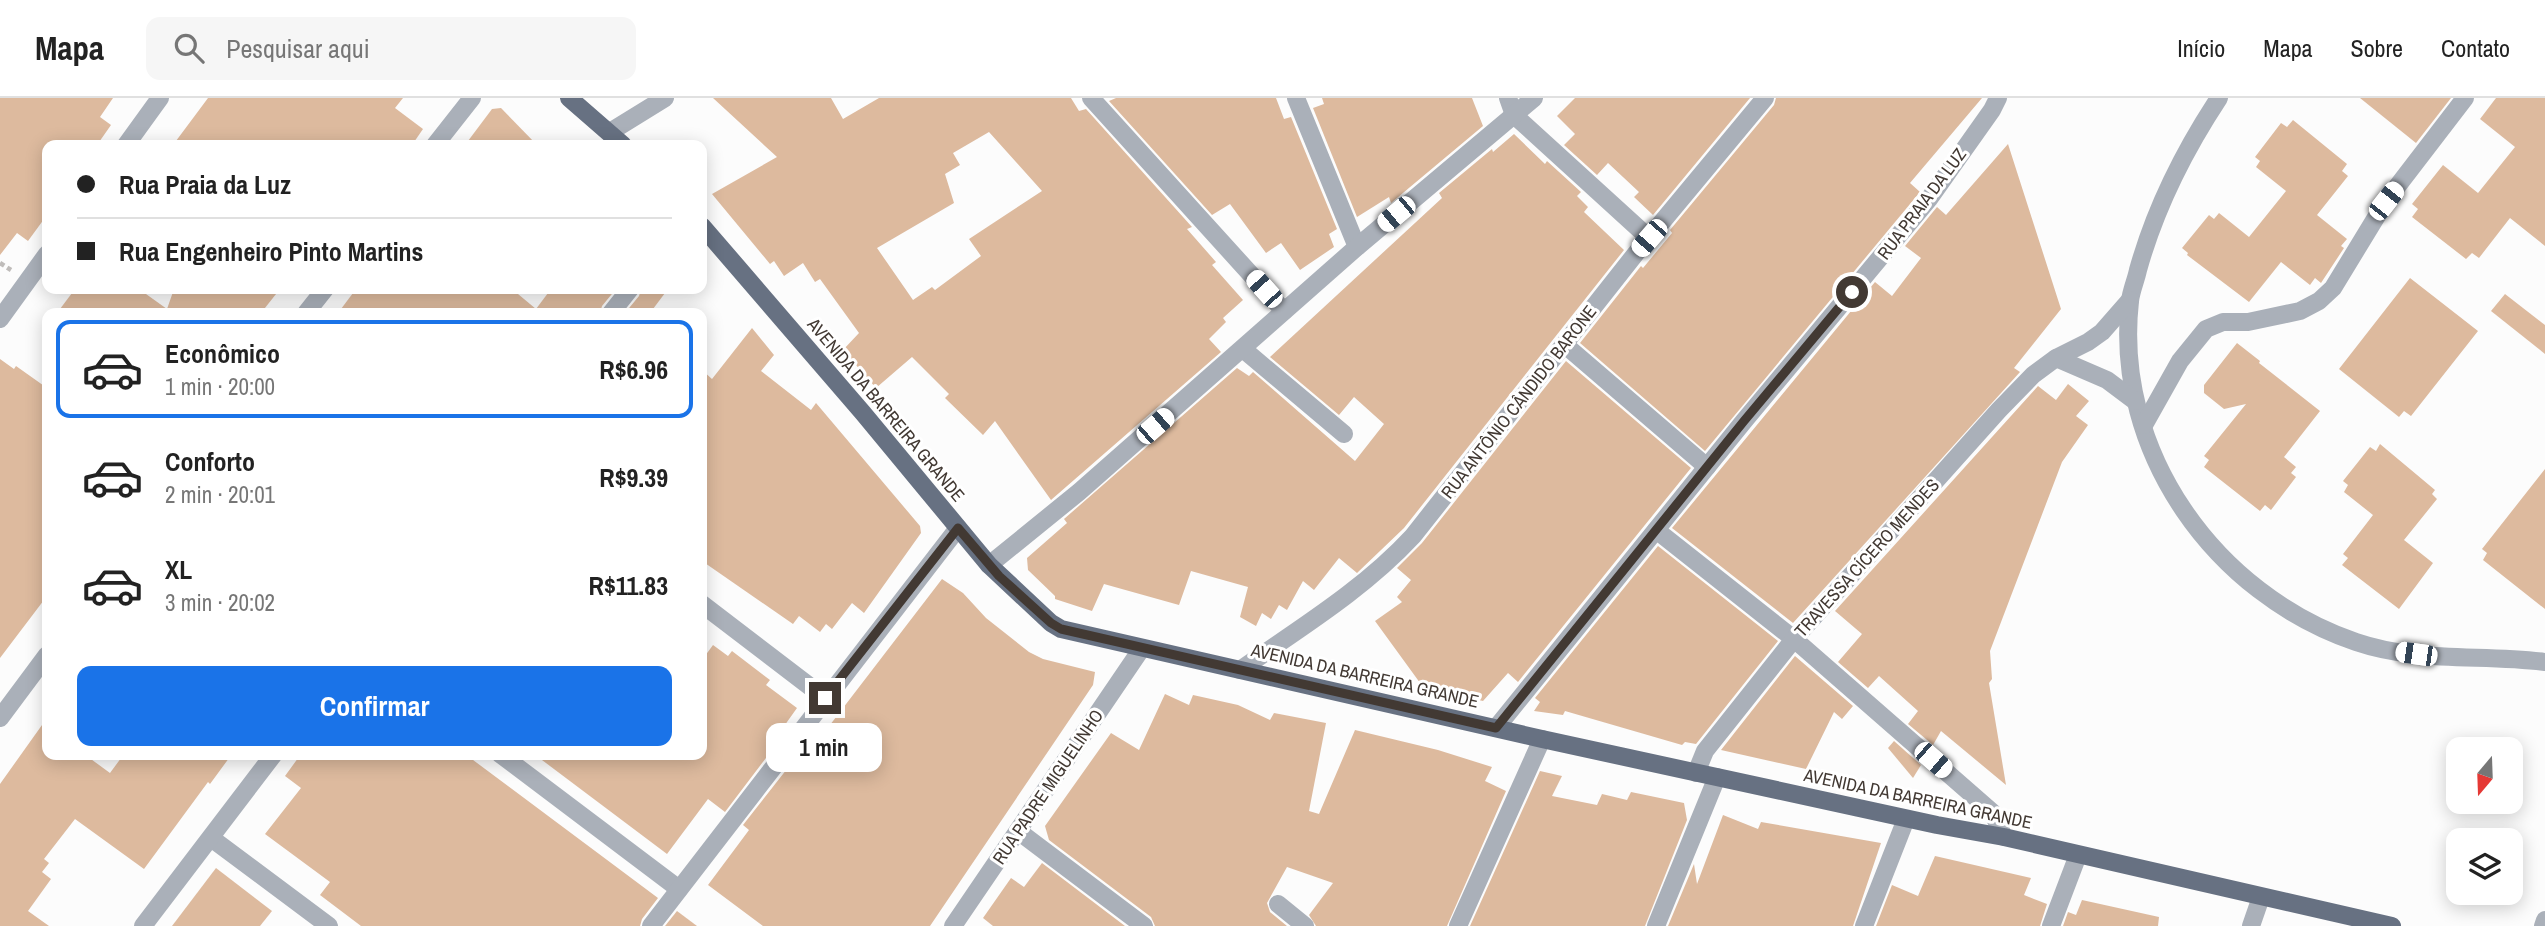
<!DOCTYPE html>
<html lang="pt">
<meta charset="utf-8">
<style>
body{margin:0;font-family:"Archivo Narrow",sans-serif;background:#f6f6f6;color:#222;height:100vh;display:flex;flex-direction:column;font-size:26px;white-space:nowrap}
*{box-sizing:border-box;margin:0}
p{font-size:23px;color:#767676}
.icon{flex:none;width:38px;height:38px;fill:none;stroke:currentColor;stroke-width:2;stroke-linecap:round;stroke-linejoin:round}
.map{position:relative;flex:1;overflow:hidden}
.sheet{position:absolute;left:42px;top:210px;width:665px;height:452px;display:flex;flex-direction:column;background:#fff;border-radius:14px;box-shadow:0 4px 18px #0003}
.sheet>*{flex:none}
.guide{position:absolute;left:42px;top:42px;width:665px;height:154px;border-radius:14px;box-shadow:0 4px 18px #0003;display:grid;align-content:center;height:154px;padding:0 35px;background:#fff}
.needle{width:46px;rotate:199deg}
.fabs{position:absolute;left:2446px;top:639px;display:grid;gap:14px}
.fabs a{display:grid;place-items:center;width:77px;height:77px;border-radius:14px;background:#fff;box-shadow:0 4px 18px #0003;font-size:35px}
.end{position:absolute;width:32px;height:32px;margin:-16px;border:9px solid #423933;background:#fff;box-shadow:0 0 0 4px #fff}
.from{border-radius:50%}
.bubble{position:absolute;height:49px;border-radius:14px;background:#fff;box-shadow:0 4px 18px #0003;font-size:23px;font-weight:700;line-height:49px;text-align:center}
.car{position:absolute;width:21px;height:42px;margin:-21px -10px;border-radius:9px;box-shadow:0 0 5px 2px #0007;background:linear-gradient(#fff 24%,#345 0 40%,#fff 0 76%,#345 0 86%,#fff 0)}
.guide b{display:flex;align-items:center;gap:24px;height:66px;font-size:26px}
.guide b+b{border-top:2px solid #e0e0e0}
.guide i{width:18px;height:18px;background:#222}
ul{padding:12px 0 0;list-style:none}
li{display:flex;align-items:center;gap:21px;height:98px;margin:0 14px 10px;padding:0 21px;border:4px solid transparent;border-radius:14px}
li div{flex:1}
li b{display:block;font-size:26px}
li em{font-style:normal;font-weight:700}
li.selected{border-color:#1a73e8}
li>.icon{width:63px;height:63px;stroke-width:1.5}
.action{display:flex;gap:14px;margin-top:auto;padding:14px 35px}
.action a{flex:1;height:80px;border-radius:14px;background:#1a73e8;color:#fff;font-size:28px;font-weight:700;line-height:80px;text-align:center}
header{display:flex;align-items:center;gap:42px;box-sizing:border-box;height:98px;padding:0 35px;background:#fff;border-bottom:2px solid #e0e0e0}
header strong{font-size:33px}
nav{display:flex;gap:38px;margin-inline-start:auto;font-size:24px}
.search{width:490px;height:63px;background:#f6f6f6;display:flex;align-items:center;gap:18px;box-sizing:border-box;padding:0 24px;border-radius:14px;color:#767676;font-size:26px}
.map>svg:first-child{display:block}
</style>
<header>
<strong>Mapa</strong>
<div class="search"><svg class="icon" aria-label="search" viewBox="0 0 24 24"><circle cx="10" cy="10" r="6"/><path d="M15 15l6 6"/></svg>Pesquisar aqui</div>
<nav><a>Início</a><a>Mapa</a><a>Sobre</a><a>Contato</a></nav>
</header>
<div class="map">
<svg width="2545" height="828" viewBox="0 0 2545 828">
<rect width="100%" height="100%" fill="#fcfcfc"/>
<g fill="#ddba9e" fill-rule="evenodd">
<path d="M0 0H113L100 19 111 27 97 47H47V117L28 143 17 135 0 157Z"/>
<path d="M208 0H403L395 10 423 31 412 47H173Z"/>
<path d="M713 0H831L843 21 879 0H1071L1079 13 1086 11 1192 129 1187 131 1216 164 1212 167 1243 202 1223 220 1226 224 1209 241 1221 254 1051 402 995 323 983 337 945 300 949 296 912 259 876 290 843 252 859 235 820 181 815 184 803 165 784 178 774 163 770 166 712 96 777 59ZM989 34 1042 93 969 141 981 158 935 192 932 189 913 202 877 150 954 105 945 76 960 67 953 55Z"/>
<path d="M1116 0H1276L1284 21 1291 19 1337 131 1329 136 1334 149 1300 172 1281 145 1266 155 1230 106 1212 117 1109 3Z"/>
<path d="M1322 0H1472L1483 28 1391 105 1389 99 1357 119 1313 10 1324 6Z"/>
<path d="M1575 0H1750L1653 117 1634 99 1639 94 1608 65 1597 77 1564 47 1575 36 1557 18Z"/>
<path d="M1776 0H1982L1910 85 1920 94 1705 353 1580 245 1641 168 1643 170 1672 135 1670 132 1774 7Z"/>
<path d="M2360 0H2451L2416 45Z"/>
<path d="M2496 0H2545V148L2510 120 2479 160 2472 155 2466 161 2412 119 2418 111 2412 106 2443 67 2478 95 2515 49 2480 21Z"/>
<path d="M501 10 537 47H465L492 11Z"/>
<path d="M2293 22 2347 66 2342 73 2348 78 2317 117 2347 141 2341 148 2344 150 2321 185 2315 180 2310 187 2281 164 2249 204 2187 157 2188 155 2182 150 2209 117 2214 121 2219 115 2249 139 2286 93 2256 69 2260 63 2255 59 2281 25 2287 29Z"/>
<path d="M1514 36 1545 66 1547 63 1581 94 1577 98 1588 109 1584 114 1624 152 1404 430 1357 475 1339 460 1314 492 1303 483 1287 512 1279 507 1271 521 1262 515 1256 528 1240 519 1248 489 1191 473 1179 507 1104 486 1092 513 1055 501V498L1028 472 1027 460 1067 425 1064 421 1237 270 1249 278 1253 274 1355 363 1384 326 1354 299 1339 317 1270 259 1442 100 1439 95 1492 51 1493 54Z"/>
<path d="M2008 46 2061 211 2014 270 2020 274 1793 525 1672 430 1875 184 1892 198 1921 160 1905 148 1937 109 1946 117Z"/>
<path d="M2410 180 2478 233 2411 318 2404 313 2399 319 2339 271Z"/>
<path d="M75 191H139L167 211 174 191H280L261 215H57Z"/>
<path d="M356 191H512L536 211 551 191H616L602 208 600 215H338Z"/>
<path d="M641 191H668L650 215H625L639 198Z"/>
<path d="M2505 196 2545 227V256L2491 213Z"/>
<path d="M752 230 774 257 761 273 811 312 816 305 920 428 921 435 864 515 852 505 832 531 826 526 820 534 799 518 793 526 702 463V272L712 281Z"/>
<path d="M2237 245 2260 263 2259 265 2320 313 2284 359 2296 369 2291 375 2296 379 2271 412 2265 407 2260 413 2204 369 2209 362 2204 358 2246 306 2224 311 2204 295V287Z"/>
<path d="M0 261 14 271 16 268 47 290V498L0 560Z"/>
<path d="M1566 263 1691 370 1518 584 1508 575 1483 603 1423 589 1375 523 1402 504 1397 499 1411 482 1397 470 1422 445Z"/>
<path d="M2068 286 2089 303 2076 318 2088 327 2062 364 1990 553 1992 581 1989 585 2006 687 1941 633 1933 647 1908 626 1918 613 1879 578 1868 590 1838 564 1862 536 1835 513 2038 288 2056 302Z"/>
<path d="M2380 346 2435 392 2432 396 2437 401 2404 442 2433 465 2399 511 2342 467 2348 460 2343 456 2373 417 2344 394 2348 387 2343 383 2370 349 2376 353Z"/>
<path d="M2545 371V511L2483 462 2487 455 2482 451Z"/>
<path d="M1658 448 1778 543 1696 646 1685 644 1682 647 1565 613 1563 617 1534 613 1540 604 1535 600Z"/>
<path d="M942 481 963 495 986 520 1029 554 1043 561 1095 574 1093 587 930 828H763L708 787 749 732 743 727 794 662 800 666Z"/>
<path d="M713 547 728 558 732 553 770 582 766 587 797 610 772 645 775 648 725 714 708 701 667 756 534 656H702V562Z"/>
<path d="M1795 558 1853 608 1842 621 1834 614 1806 671 1721 652Z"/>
<path d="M1165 596 1189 607 1193 597 1238 607 1270 622 1274 615 1326 625 1309 713 1319 716 1355 632 1438 652 1492 669 1485 683 1506 693 1447 828H1316L1309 817 1333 785 1287 769 1267 805 1270 814 1287 828H1155L1151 819 1049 742 1045 728 1111 635 1139 652Z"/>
<path d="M47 620V656H84L110 675 124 656H232L210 686 208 684 144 771 75 721 44 761 49 765 42 774 51 781 28 813 49 828H0V686Z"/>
<path d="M1894 643 1921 667 1913 680 1888 650Z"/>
<path d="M301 656H465L658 800 642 821 640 828H361L320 797 330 784 265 736 301 690 285 678Z"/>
<path d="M1540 673 1562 678 1552 698 1597 707 1602 696 1627 702 1631 694 1684 705 1687 722 1645 828H1470Z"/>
<path d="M1723 717 1758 731 1761 724 1881 745 1853 828H1668L1694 766 1697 786Z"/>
<path d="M1935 758 2031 780 2024 797 2047 806 2040 828H1876L1892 787 1918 798Z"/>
<path d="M1042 765 1125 828H993L983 820 1011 780 1024 789Z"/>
<path d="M216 770 272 813 260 828H172Z"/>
<path d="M2082 802 2159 819 2158 828H2063L2068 814 2076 817Z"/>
<path d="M677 813 697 828H665Z"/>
</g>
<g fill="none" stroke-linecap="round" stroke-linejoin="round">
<path stroke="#bfbcba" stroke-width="4.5" stroke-dasharray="5 3.5" stroke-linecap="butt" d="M0 165 11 172"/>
<g stroke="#aab0b9" stroke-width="18">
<path d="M1091 0 1284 213"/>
<path d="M1296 0 1357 149"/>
<path d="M1508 0 1514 17 1649 140"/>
<path d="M2219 0C2184 53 2155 111 2138 172 2136 182 2131 193 2130 203 2113 354 2215 496 2356 544 2417 565 2482 556 2545 564"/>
<path d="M610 34 665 0"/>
<path d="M126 47 160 0"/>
<path d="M435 47 472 0"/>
<path d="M306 215 325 191"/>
<path d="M611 215 630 191"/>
<path d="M0 221 47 156"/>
<path d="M1565 247 1707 369"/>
<path d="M1243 251 1344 336"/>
<path d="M2056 260 2107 282 2135 303"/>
<path d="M2144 327 2180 263 2206 231 2223 224H2248L2300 213 2319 203 2333 190 2386 103 2465 0"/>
<path d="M1656 432 1794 541 1992 714 2004 739"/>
<path d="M989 467 1079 394 1357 149 1534 0"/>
<path d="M702 506 825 600"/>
<path d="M1240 572C1300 530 1363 492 1413 438L1637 154 1765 0"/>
<path d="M0 620 47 557"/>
<path d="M1496 630 1744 323 1929 101 1992 12 1998 0"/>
<path d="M500 656 679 791"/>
<path d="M1696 675 1705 653 1794 541 1999 312 2033 277 2056 260 2088 244 2102 234 2130 202"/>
<path d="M1018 733 1144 828"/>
<path d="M211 740 329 828"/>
<path d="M1278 806 1305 828"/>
<path d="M143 828 274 656"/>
<path d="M651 828 958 430"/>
<path d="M953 828 1142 550"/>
<path d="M1458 828 1542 641"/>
<path d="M1656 828 1717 679"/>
<path d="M1864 828 1906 721"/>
<path d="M2051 828 2078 757"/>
<path d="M2251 828 2261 799"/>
<path d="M2543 828 2545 822"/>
</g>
<g stroke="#677182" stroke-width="18">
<path d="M569 0 623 47"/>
<path d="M702 128 863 315 989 467 1051 525 1061 531 1542 641 1937 727 2004 739 2392 828"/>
</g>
</g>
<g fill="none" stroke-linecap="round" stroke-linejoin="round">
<path stroke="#423933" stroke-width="9" d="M825 600 958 430 999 478 1051 525 1061 531 1496 630 1744 323 1852 194"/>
</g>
<g text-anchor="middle" stroke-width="6" stroke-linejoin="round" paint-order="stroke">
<g font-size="18" fill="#423933" stroke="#fff">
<text transform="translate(1922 106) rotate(-53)" y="6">RUA PRAIA DA LUZ</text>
<text transform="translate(1519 304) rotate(-52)" y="6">RUA ANTÔNIO CÂNDIDO BARONE</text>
<text transform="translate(886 312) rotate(50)" y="6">AVENIDA DA BARREIRA GRANDE</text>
<text transform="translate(1867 460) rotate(-48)" y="6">TRAVESSA CÍCERO MENDES</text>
<text transform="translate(1365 578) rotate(13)" y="6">AVENIDA DA BARREIRA GRANDE</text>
<text transform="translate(1048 689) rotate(-56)" y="6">RUA PADRE MIGUELINHO</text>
<text transform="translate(1918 701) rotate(12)" y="6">AVENIDA DA BARREIRA GRANDE</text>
</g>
</g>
</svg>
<div class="fabs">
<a><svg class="needle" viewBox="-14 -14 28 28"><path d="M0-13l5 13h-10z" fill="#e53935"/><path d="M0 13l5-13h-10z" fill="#767676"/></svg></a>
<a><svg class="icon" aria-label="layers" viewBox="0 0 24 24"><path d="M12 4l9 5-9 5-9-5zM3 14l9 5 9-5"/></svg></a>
</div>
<i class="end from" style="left:1852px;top:194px"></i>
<i class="end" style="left:825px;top:600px"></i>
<div class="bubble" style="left:766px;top:625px;width:116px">1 min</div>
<i class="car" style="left:2386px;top:103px;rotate:38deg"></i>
<i class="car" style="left:1396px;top:116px;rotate:230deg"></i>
<i class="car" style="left:1649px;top:140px;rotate:221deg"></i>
<i class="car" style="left:1264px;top:191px;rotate:318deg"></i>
<i class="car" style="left:1155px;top:328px;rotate:49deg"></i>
<i class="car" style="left:2416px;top:556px;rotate:278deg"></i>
<i class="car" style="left:1933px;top:662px;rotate:131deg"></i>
<div class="guide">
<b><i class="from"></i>Rua Praia da Luz</b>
<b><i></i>Rua Engenheiro Pinto Martins</b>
</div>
<section class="sheet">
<ul>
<li class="selected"><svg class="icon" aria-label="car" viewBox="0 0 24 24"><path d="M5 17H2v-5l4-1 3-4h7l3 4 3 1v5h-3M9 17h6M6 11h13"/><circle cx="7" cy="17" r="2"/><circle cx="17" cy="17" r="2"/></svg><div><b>Econômico</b><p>1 min · 20:00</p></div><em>R$6.96</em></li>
<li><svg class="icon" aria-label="car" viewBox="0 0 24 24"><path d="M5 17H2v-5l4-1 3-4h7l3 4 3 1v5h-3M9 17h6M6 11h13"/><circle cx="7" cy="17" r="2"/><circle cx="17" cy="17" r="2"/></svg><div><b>Conforto</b><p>2 min · 20:01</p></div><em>R$9.39</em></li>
<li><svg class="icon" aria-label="car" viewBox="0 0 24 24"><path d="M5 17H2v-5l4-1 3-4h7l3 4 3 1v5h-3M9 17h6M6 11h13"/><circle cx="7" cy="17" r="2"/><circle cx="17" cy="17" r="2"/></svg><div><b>XL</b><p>3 min · 20:02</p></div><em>R$11.83</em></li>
</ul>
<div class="action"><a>Confirmar</a></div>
</section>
</div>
